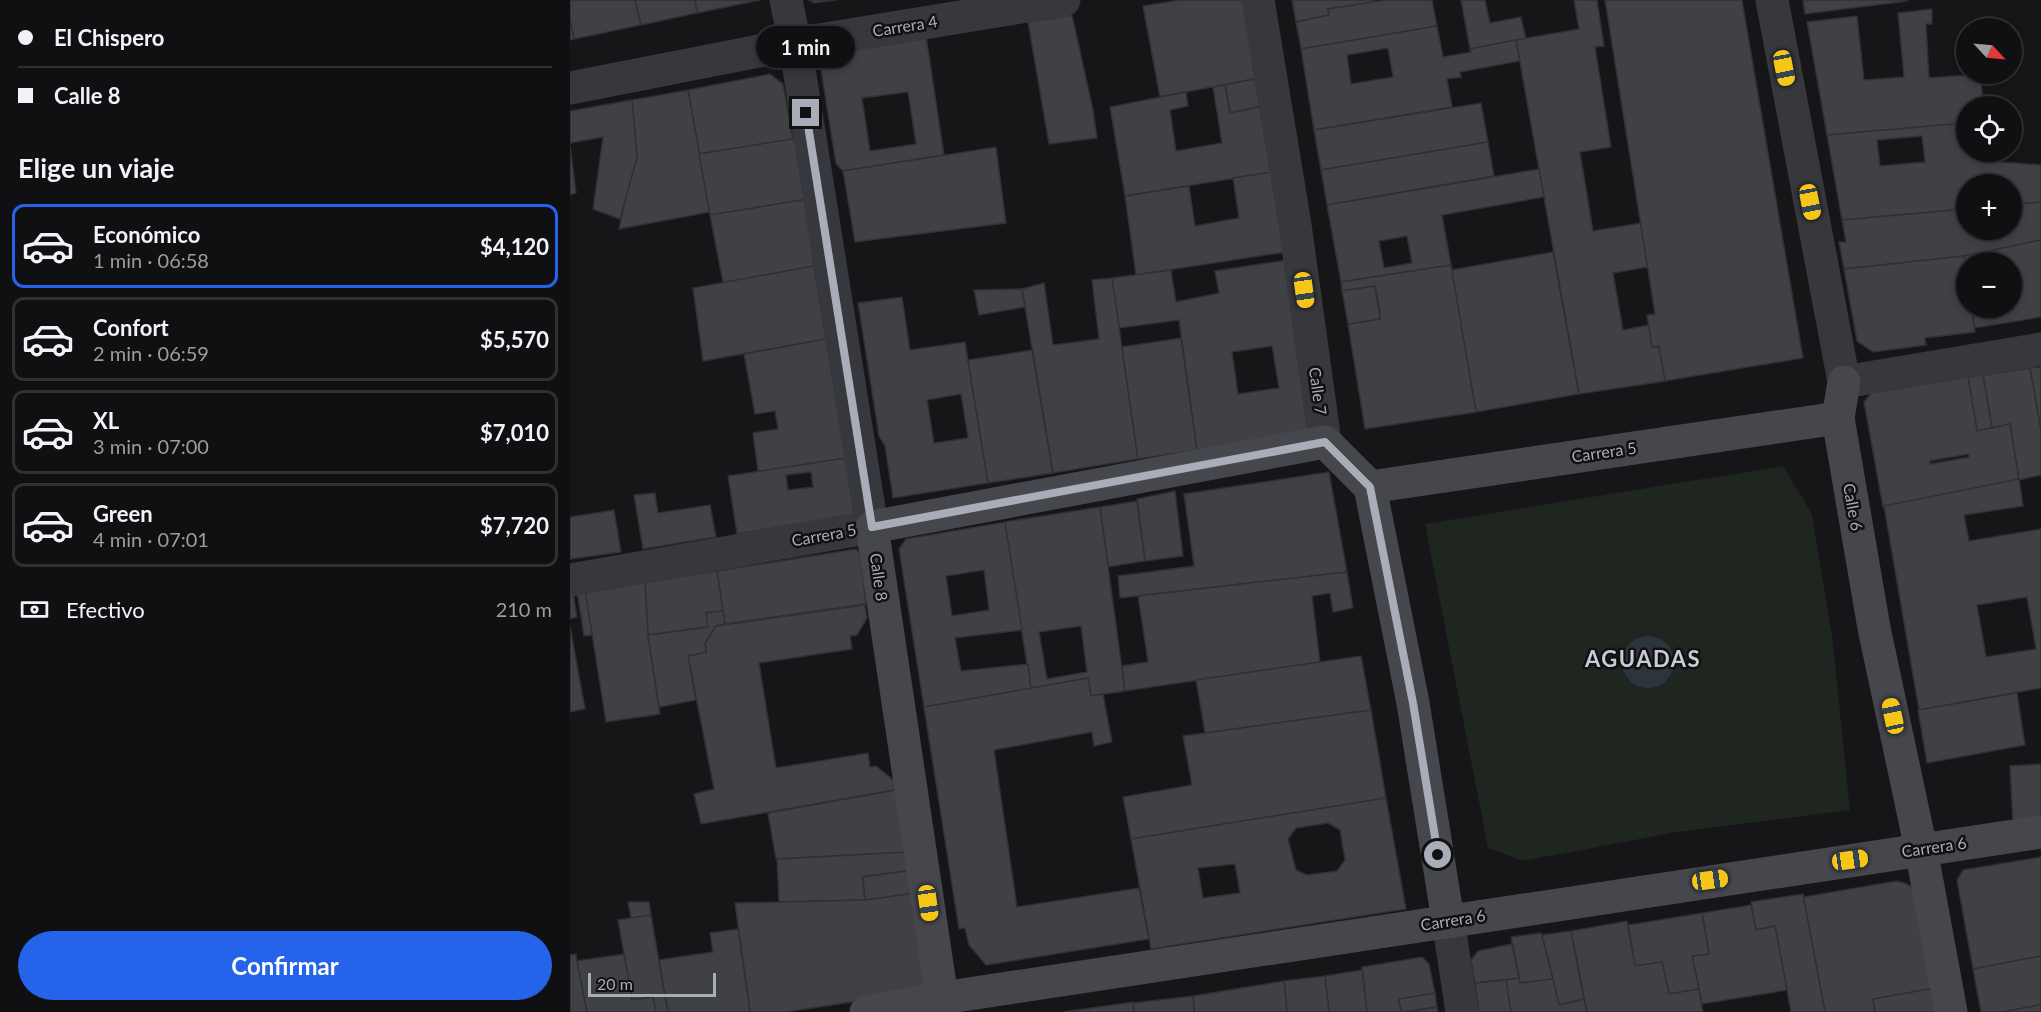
<!DOCTYPE html>
<html lang="es">
<meta charset="utf-8">
<style>
body{margin:0;font-family:Lato,sans-serif;background:#1e1e20;color:#f1f3f6;height:100vh;display:flex;flex-direction:column;font-size:22px;white-space:nowrap}
*{box-sizing:border-box;margin:0}
p{font-size:20px;color:#9c9d9f}
.icon{flex:none;width:33px;height:33px;fill:none;stroke:currentColor;stroke-width:2;stroke-linecap:round;stroke-linejoin:round}
.map{position:relative;flex:1;overflow:hidden}
.sheet{display:flex;flex-direction:column;background:#101012;width:570px}
.sheet>*{flex:none}
.banner{display:grid;align-content:center;height:132px;padding:0 18px;background:#101012}
.needle{width:39px;rotate:116deg}
.fabs{position:absolute;left:1386px;top:18px;display:grid;gap:12px}
.fabs a{display:grid;place-items:center;width:66px;height:66px;border-radius:50%;background:#101012;box-shadow:0 3px 9px #0003,0 0 0 2px #303032;font-size:30px}
.scale{position:absolute;left:18px;bottom:15px;width:128px;box-sizing:border-box;padding-left:6px;border:3px solid #a8adb8;border-top:0;font-size:16px;line-height:21px;white-space:nowrap;color:#a8adb8;-webkit-text-stroke:4px #111113;paint-order:stroke}
.end{position:absolute;width:27px;height:27px;margin:-14px;border:8px solid #a8adb8;background:#111;box-shadow:0 0 0 3px #111}
.from{border-radius:50%}
.bubble{position:absolute;height:42px;border-radius:21px;background:#101012;box-shadow:0 3px 9px #0003,0 0 0 2px #303032;font-size:20px;font-weight:700;line-height:42px;text-align:center}
.car{position:absolute;width:18px;height:36px;margin:-18px -9px;border-radius:8px;box-shadow:0 0 4px 2px #0007;background:linear-gradient(#f5c518 24%,#345 0 40%,#f5c518 0 76%,#345 0 86%,#f5c518 0)}
.banner b{display:flex;align-items:center;gap:21px;height:57px;font-size:22px}
.banner b+b{border-top:2px solid #303032}
.banner i{width:15px;height:15px;background:#f1f3f6}
ul{padding:0;list-style:none}
li{display:flex;align-items:center;gap:18px;height:84px;margin:0 12px 9px;padding:0 6px;border:3px solid #303032;border-radius:12px}
li div{flex:1}
li b{display:block;font-size:22px}
li em{font-style:normal;font-weight:700}
li.selected{border-color:#2563eb}
li>.icon{width:54px;height:54px;stroke-width:1.5}
h2{padding:0 18px;font-size:27px;line-height:72px}
.pay{display:flex;align-items:center;gap:15px;height:66px;padding:0 18px;font-size:22px}
.pay p{margin-inline-start:auto}
.primary-button{display:flex;gap:12px;margin-top:auto;padding:12px 18px}
.primary-button a{flex:1;height:69px;border-radius:36px;background:#2563eb;color:#fff;font-size:24px;font-weight:700;line-height:69px;text-align:center}
main{display:flex;flex:1;min-height:0}
.map>svg:first-child{display:block}
</style>
<main>
<section class="sheet">
<div class="banner">
<b><i class="from"></i>El Chispero</b>
<b><i></i>Calle 8</b>
</div>
<h2>Elige un viaje</h2>
<ul>
<li class="selected"><svg class="icon" aria-label="car" viewBox="0 0 24 24"><path d="M5 17H2v-5l4-1 3-4h7l3 4 3 1v5h-3M9 17h6M6 11h13"/><circle cx="7" cy="17" r="2"/><circle cx="17" cy="17" r="2"/></svg><div><b>Económico</b><p>1 min · 06:58</p></div><em>$4,120</em></li>
<li><svg class="icon" aria-label="car" viewBox="0 0 24 24"><path d="M5 17H2v-5l4-1 3-4h7l3 4 3 1v5h-3M9 17h6M6 11h13"/><circle cx="7" cy="17" r="2"/><circle cx="17" cy="17" r="2"/></svg><div><b>Confort</b><p>2 min · 06:59</p></div><em>$5,570</em></li>
<li><svg class="icon" aria-label="car" viewBox="0 0 24 24"><path d="M5 17H2v-5l4-1 3-4h7l3 4 3 1v5h-3M9 17h6M6 11h13"/><circle cx="7" cy="17" r="2"/><circle cx="17" cy="17" r="2"/></svg><div><b>XL</b><p>3 min · 07:00</p></div><em>$7,010</em></li>
<li><svg class="icon" aria-label="car" viewBox="0 0 24 24"><path d="M5 17H2v-5l4-1 3-4h7l3 4 3 1v5h-3M9 17h6M6 11h13"/><circle cx="7" cy="17" r="2"/><circle cx="17" cy="17" r="2"/></svg><div><b>Green</b><p>4 min · 07:01</p></div><em>$7,720</em></li>
</ul>
<div class="pay"><svg class="icon" aria-label="cash" viewBox="0 0 24 24"><path d="M3 7h18v10H3z"/><circle cx="12" cy="12" r="2"/></svg>Efectivo<p>210 m</p></div>
<div class="primary-button"><a>Confirmar</a></div>
</section>
<div class="map">
<svg width="1471" height="1012" viewBox="0 0 1471 1012">
<rect width="100%" height="100%" fill="#161618"/>
<path fill="#1e261f" d="M1213 466 1242 514 1262 635 1280 810 1107 832 953 861 918 848 855 524Z"/>
<circle fill="#2c353c" cx="1078" cy="662" r="26"/>
<g fill="#404145" stroke="#303034" stroke-width="1.5" fill-rule="evenodd">
<path d="M0 0H65L71 25 4 39 0 20Z"/>
<path d="M65 0H125L127 13 71 25Z"/>
<path d="M125 0H190L127 13Z"/>
<path d="M239 0H266L244 3Z"/>
<path d="M610 0H680L694 77 590 97 573 6Z"/>
<path d="M722 0H804V2L758 9 759 15 726 22Z"/>
<path d="M815 0H862L867 26 731 49 726 22 759 15 758 9Z"/>
<path d="M891 0H915L920 23 951 17 956 39 900 49Z"/>
<path d="M1004 0H1027L1034 46 1025 47 1041 147 1010 152 1023 231 1071 223 1078 267 1043 273 1053 330 1079 325 1082 347 1089 346 1096 381 1009 394 946 40 1009 29Z"/>
<path d="M1035 0H1172L1233 358 1095 381 1089 346 1082 347 1077 315 1085 314Z"/>
<path d="M1233 0H1337V1L1235 14Z"/>
<path d="M1362 9V24H1356L1359 78 1411 74 1413 106H1396V123L1257 135 1237 22 1287 16 1294 80 1334 77 1328 13Z"/>
<path d="M502 15 523 110 527 138 479 144 458 22Z"/>
<path d="M0 20 4 39 0 40Z"/>
<path d="M867 26 873 57 901 52 900 49 946 40 950 61 890 72 891 77 877 79 882 107 744 130 731 49ZM818 48 823 77 781 84 777 55Z"/>
<path d="M356 36 374 155 273 171 266 164 248 51ZM338 92 346 144 300 151 292 98Z"/>
<path d="M200 74 213 84 223 139 129 154 118 90Z"/>
<path d="M694 77 698 105 660 113 655 85Z"/>
<path d="M655 85 660 113 698 105 709 171 555 196 540 107 616 92 618 106 600 110 606 151 652 143 643 87Z"/>
<path d="M118 90 140 212 49 229 56 195 67 157 62 100Z"/>
<path d="M62 100 67 157 50 219 23 209 33 137 0 143V111Z"/>
<path d="M911 103 918 142 751 170 744 130Z"/>
<path d="M1396 123V152H1417L1418 161 1471 165V202L1442 205V184H1396V209L1272 220 1257 135ZM1352 136 1355 162 1310 166 1307 140Z"/>
<path d="M228 138 238 199 140 215 129 154Z"/>
<path d="M918 142 924 176 757 205 751 170Z"/>
<path d="M0 145 6 193 0 195Z"/>
<path d="M426 147 436 223 285 242 273 171Z"/>
<path d="M969 169 974 197 872 215 881 265 771 282 757 205ZM837 236 842 263 814 268 809 241Z"/>
<path d="M709 171 722 251 566 275 555 196 619 186 625 226 669 218 663 178Z"/>
<path d="M238 199 244 266 153 283 140 215Z"/>
<path d="M1471 202V240L1394 256 1274 269 1269 242H1276L1272 220 1396 209V230H1442V205Z"/>
<path d="M1471 240V317L1405 328 1401 308H1442V262H1396V274L1394 256Z"/>
<path d="M983 252 1009 394 906 412 881 270Z"/>
<path d="M1394 256 1396 274V308H1401L1405 332 1355 338 1356 345 1303 352 1287 341 1274 269Z"/>
<path d="M724 259 752 429 627 450 609 320 549 328 542 278 601 270 606 302 649 293 645 271ZM702 346 709 388 668 394 662 352Z"/>
<path d="M881 265 906 412 795 429 778 324 810 319V313L805 286 772 291 771 282Z"/>
<path d="M244 266 256 339 133 361 123 288Z"/>
<path d="M542 278 568 459 483 473 452 289 474 283 483 345 529 339 522 280Z"/>
<path d="M805 286 810 319 778 324 772 291Z"/>
<path d="M452 289 455 307 409 315 404 290Z"/>
<path d="M332 297 340 350 395 342 418 483 323 498 315 446 309 436 288 303ZM391 394 398 438 364 443 357 400Z"/>
<path d="M611 338 627 450 568 459 552 347Z"/>
<path d="M256 339 276 458 188 472 183 433 208 429 205 411 185 414 174 354Z"/>
<path d="M462 350 483 473 418 483 398 360Z"/>
<path d="M1470 367H1471V431L1460 368Z"/>
<path d="M1460 368 1471 431V475L1449 480 1440 424 1422 428 1413 375Z"/>
<path d="M1413 375 1422 428 1407 431 1398 377Z"/>
<path d="M1398 377 1407 431 1440 424 1449 480 1313 507 1294 402 1302 392ZM1399 454V457L1360 464V461Z"/>
<path d="M276 458 292 514 167 534 158 476ZM241 472 243 487 218 490 216 475Z"/>
<path d="M759 472 777 572 550 598 548 576 624 566 614 494Z"/>
<path d="M1449 479 1453 506 1394 515 1399 541 1471 529V688L1349 710 1314 506ZM1457 597 1466 649 1416 657 1407 605Z"/>
<path d="M605 491 613 556 575 561 567 499Z"/>
<path d="M85 493 88 513 140 505 146 537 73 549 64 495Z"/>
<path d="M567 501 575 561 538 567 530 507Z"/>
<path d="M530 507 555 691 521 696 518 678 461 689 434 522ZM511 626 517 672 477 679 469 632Z"/>
<path d="M44 510 51 552 0 559V517Z"/>
<path d="M435 522 452 630 385 638 391 671 458 664 461 689 354 707 329 549 336 539ZM414 570 419 610 382 616 376 576Z"/>
<path d="M286 549 290 554 296 604 155 624 147 571Z"/>
<path d="M147 571 153 611 136 613 138 627 78 635 75 582Z"/>
<path d="M777 572 783 608 763 612 760 593 742 596 750 662 555 691 552 666 578 662 568 596Z"/>
<path d="M75 582 78 635 90 714 36 722 15 590Z"/>
<path d="M15 590 22 635 14 636 7 591Z"/>
<path d="M0 592H3L7 617 0 619Z"/>
<path d="M295 605 297 618 287 635 280 636 282 649 189 663 206 768 298 753 300 767 306 766 323 780 325 790 131 824 124 794 144 789 118 656 136 652 135 643 146 626Z"/>
<path d="M153 611 155 624 146 626 135 643 136 652 118 656 126 700 89 707 78 635 138 627 136 613Z"/>
<path d="M0 626 15 709 0 712Z"/>
<path d="M791 656 801 710 635 733 626 680Z"/>
<path d="M518 678 521 696 533 694 542 742 524 746 522 732 424 750 447 907 569 888 579 939 416 965 399 945 395 928 389 929 354 707Z"/>
<path d="M1447 693 1455 745 1357 763 1348 710Z"/>
<path d="M801 710 816 798 561 839 553 797 622 785 613 736Z"/>
<path d="M1471 764V821L1443 823 1440 766Z"/>
<path d="M331 789 340 852 206 859 198 813Z"/>
<path d="M816 798 836 909 581 949 561 839ZM758 823 770 830 775 860 767 871 737 875 726 870 718 839 726 828ZM665 864 670 893 633 898 628 868Z"/>
<path d="M340 852 343 870 293 877 295 900 209 902 207 859Z"/>
<path d="M1471 857V956L1403 969 1387 880 1393 870Z"/>
<path d="M343 870 346 893 295 900 293 877Z"/>
<path d="M1327 881 1337 884 1348 891 1365 988 1303 999 1305 1012H1255L1233 897Z"/>
<path d="M346 893 360 990 216 1012H180L165 903 295 900Z"/>
<path d="M1233 894 1237 916 1255 1012H1221L1205 926 1186 930 1184 920 1181 902Z"/>
<path d="M58 902H79L81 915 61 918Z"/>
<path d="M1181 905 1186 930 1205 926 1217 990 1132 1004 1122 956 1139 954 1132 913Z"/>
<path d="M1132 913 1139 954 1122 956 1129 989 1099 994 1092 962 1065 966 1058 925Z"/>
<path d="M81 915 95 996 98 1012H86L83 997 62 1000 48 920Z"/>
<path d="M1057 921 1065 966 1092 962 1099 994 1129 989 1133 1012H1017L1001 931Z"/>
<path d="M168 929 180 1012H98L89 960 143 952 140 933Z"/>
<path d="M1001 931 1014 999 989 1005 972 935Z"/>
<path d="M971 933 983 979 950 983 941 937Z"/>
<path d="M942 944 949 978 905 983 901 960 908 951Z"/>
<path d="M6 954 7 961 17 1012H0V955Z"/>
<path d="M54 954 62 1000 83 997 86 1012H17L7 961Z"/>
<path d="M1471 956V1005L1433 1012H1411L1403 969Z"/>
<path d="M852 957 859 964 865 993 829 999 831 1012H797L792 967Z"/>
<path d="M792 970 797 1012H759L755 976Z"/>
<path d="M755 976 759 1012H717L714 981Z"/>
<path d="M949 978 950 983 983 979 989 1005 1014 999 1017 1012H941L936 980Z"/>
<path d="M936 980 941 1012H909L905 983Z"/>
<path d="M714 981 717 1012H624L623 996Z"/>
<path d="M1365 988 1370 1012H1305L1303 999Z"/>
<path d="M865 993 867 1007 831 1012 829 999Z"/>
<path d="M623 996 624 1012H564L563 1003Z"/>
<path d="M563 1002 564 1012H493Z"/>
<path d="M1469 1005H1471V1012H1433Z"/>
<path d="M867 1007 868 1012H839Z"/>
</g>
<g fill="none" stroke-linecap="round" stroke-linejoin="round">
<g stroke="#37383d" stroke-width="33">
<path d="M688 0 725 225 755 442"/>
<path d="M1202 0 1274 382 1471 349"/>
<path d="M0 88 225 44 494 0"/>
<path d="M0 580 302 527 225 44 216 0"/>
<path d="M878 920 892 1012"/>
</g>
<g stroke="#45474d" stroke-width="33">
<path d="M1274 382 1268 418 1304 628 1351 849 1381 1012"/>
<path d="M800 487 1268 418"/>
<path d="M372 998 302 527 755 442 800 487 843 703 878 920"/>
<path d="M296 1012 372 998 1471 832"/>
</g>
</g>
<g fill="none" stroke-linecap="round" stroke-linejoin="round">
<path stroke="#a8adb8" stroke-width="8" d="M236 113 302 527 755 442 800 487 843 703 868 855"/>
</g>
<g text-anchor="middle" stroke-width="5" stroke-linejoin="round" paint-order="stroke">
<g font-size="16" fill="#a8adb8" stroke="#111113">
<text transform="translate(335 26) rotate(-9)" y="6">Carrera 4</text>
<text transform="translate(748 391) rotate(82)" y="6">Calle 7</text>
<text transform="translate(1034 452) rotate(-8)" y="6">Carrera 5</text>
<text transform="translate(1283 507) rotate(80)" y="6">Calle 6</text>
<text transform="translate(254 535) rotate(-10)" y="6">Carrera 5</text>
<text transform="translate(309 577) rotate(82)" y="6">Calle 8</text>
<text transform="translate(1364 847) rotate(-8)" y="6">Carrera 6</text>
<text transform="translate(883 920) rotate(-9)" y="6">Carrera 6</text>
</g>
<g font-size="22" font-weight="bold" letter-spacing="1.5" fill="#c9ccd4" stroke="#111113">
<text x="1073" y="667">AGUADAS</text>
</g>
</g>
</svg>
<div class="fabs">
<a><svg class="needle" viewBox="-14 -14 28 28"><path d="M0-13l5 13h-10z" fill="#e53935"/><path d="M0 13l5-13h-10z" fill="#9c9d9f"/></svg></a>
<a><svg class="icon" aria-label="locate" viewBox="0 0 24 24"><circle cx="12" cy="12" r="6"/><path d="M12 2v4M12 18v4M2 12h4M18 12h4"/></svg></a>
<a>+</a>
<a>−</a>
</div>
<div class="scale">20 m</div>
<i class="end from" style="left:868px;top:855px"></i>
<i class="end" style="left:236px;top:113px"></i>
<div class="bubble" style="left:186px;top:26px;width:99px">1 min</div>
<i class="car" style="left:1214px;top:68px;rotate:169deg"></i>
<i class="car" style="left:1240px;top:202px;rotate:169deg"></i>
<i class="car" style="left:734px;top:290px;rotate:172deg"></i>
<i class="car" style="left:1323px;top:716px;rotate:348deg"></i>
<i class="car" style="left:1280px;top:860px;rotate:82deg"></i>
<i class="car" style="left:1140px;top:880px;rotate:82deg"></i>
<i class="car" style="left:358px;top:903px;rotate:172deg"></i>
</div>
</main>
